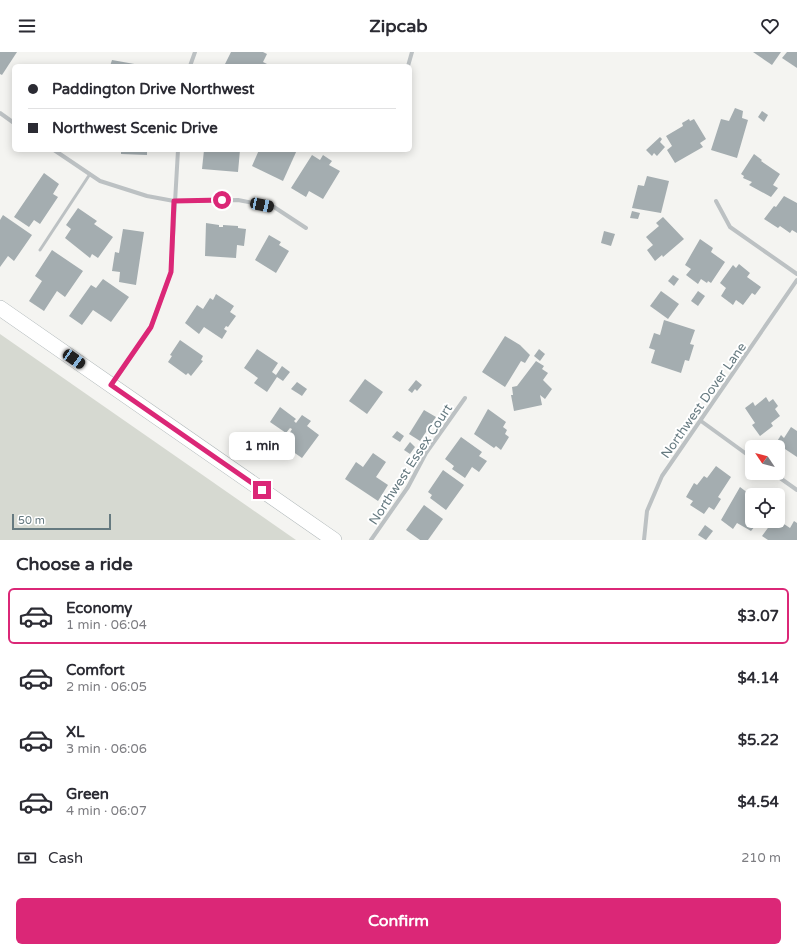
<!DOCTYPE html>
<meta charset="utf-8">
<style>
body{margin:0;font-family:"Varela Round",sans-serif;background:#f7f7f7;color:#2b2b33;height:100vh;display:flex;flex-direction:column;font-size:15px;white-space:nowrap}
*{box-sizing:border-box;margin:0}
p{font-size:13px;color:#7c7c81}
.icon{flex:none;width:22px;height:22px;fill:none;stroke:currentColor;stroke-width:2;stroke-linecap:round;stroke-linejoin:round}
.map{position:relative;height:488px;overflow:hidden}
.details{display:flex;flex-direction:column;background:#fff;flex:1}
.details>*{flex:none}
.top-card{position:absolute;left:12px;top:12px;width:400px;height:88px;border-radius:6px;box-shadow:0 2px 10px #0003;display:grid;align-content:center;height:88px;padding:0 16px;background:#fff}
.needle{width:26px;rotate:305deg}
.fabs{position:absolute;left:745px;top:388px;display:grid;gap:8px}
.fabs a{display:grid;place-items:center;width:40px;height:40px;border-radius:6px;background:#fff;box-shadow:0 2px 10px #0003;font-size:20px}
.scale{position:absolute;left:12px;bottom:10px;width:99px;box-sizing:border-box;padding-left:4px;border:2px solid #667a80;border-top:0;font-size:11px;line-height:14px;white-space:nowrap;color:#667a80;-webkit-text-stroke:3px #fff;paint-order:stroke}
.end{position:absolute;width:18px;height:18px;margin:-9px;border:5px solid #db2777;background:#fff;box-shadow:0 0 0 2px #fff}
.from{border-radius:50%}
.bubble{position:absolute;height:28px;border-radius:6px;background:#fff;box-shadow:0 2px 10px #0003;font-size:13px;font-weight:800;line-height:28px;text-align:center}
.car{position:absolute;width:12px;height:24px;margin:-12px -6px;border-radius:5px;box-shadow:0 0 3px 1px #0007;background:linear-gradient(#222 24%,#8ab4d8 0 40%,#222 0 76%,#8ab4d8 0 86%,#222 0)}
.top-card b{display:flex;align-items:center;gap:14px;height:38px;font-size:15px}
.top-card b+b{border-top:1px solid #e1e1e2}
.top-card i{width:10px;height:10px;background:#2b2b33}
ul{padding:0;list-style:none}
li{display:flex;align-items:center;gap:12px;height:56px;margin:0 8px 6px;padding:0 8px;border:2px solid transparent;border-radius:6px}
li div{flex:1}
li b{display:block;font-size:15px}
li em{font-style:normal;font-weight:800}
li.on{border-color:#db2777}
li>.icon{width:36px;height:36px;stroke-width:1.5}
h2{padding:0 16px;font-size:18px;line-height:48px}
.pay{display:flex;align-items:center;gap:10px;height:44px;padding:0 16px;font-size:15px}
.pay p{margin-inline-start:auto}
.action{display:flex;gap:8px;margin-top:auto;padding:8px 16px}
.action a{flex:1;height:46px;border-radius:6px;background:#db2777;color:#fff;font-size:16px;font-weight:800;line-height:46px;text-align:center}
header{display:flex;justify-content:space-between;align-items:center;height:52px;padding:0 16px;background:#fff;font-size:18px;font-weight:800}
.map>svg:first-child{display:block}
</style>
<header><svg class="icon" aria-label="menu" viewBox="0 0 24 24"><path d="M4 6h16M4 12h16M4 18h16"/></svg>Zipcab<svg class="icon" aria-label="heart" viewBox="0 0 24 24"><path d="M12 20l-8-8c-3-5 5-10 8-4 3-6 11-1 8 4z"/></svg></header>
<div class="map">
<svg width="797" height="488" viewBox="0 0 797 488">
<rect width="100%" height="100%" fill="#f4f4f1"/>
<path fill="#d6d9d1" d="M0 282 296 488H0Z"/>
<g fill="#a4adb0">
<path d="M0 0H17L2 23 0 22Z"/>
<path d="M231 0H263L267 2 263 10 267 12 266 14H224Z"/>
<path d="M753 0H781L772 13Z"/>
<path d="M787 0H797V16L782 6Z"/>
<path d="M112 8 140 13V14H110Z"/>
<path d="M735 56 743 59 742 66 748 68 737 106 711 98 721 67 729 69Z"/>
<path d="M762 59 768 63 764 70 758 65Z"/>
<path d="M689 67 690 69 694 67 706 87 700 91 703 95 675 111 667 98 672 94 666 84 683 74 682 71Z"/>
<path d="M660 85 662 87 660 90 665 95 657 104 654 101 652 104 646 98Z"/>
<path d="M121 98H147V103L121 102Z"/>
<path d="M204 98H240L238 120 202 117Z"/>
<path d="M259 98H297L283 129 252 114Z"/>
<path d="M754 102 762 108 761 109 780 122 773 133 778 136 771 145 749 133 752 130 743 126 744 124 741 122Z"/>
<path d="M312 103 320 108 323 103 332 109 329 113 340 119 323 147 309 139 306 145 291 136Z"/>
<path d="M44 121 59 132 53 142 58 145 40 172 34 168 29 175 14 165Z"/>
<path d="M647 124 669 129 661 161 632 156 638 133 644 134Z"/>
<path d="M784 144 797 151V181L792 178 790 181 780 174 778 176 764 167 774 154 776 155Z"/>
<path d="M78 156 97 169 94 172 113 185 98 206 92 202 90 206 65 186 71 177 66 173Z"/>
<path d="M632 159 640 161 638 167 630 166Z"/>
<path d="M3 163 32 183 14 209 8 204 0 215V168Z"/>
<path d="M663 165 684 187 663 205 662 203 655 209 647 198 653 193 646 185 659 174 656 171Z"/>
<path d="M206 171 219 173V175H223V173L238 174V176L246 177 244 194 237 193 236 206 205 204Z"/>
<path d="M123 177 144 180 136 233 119 230 120 220 112 219 115 200 119 201Z"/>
<path d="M604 179 615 182 611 194 601 191Z"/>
<path d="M269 183 281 190 279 193 289 199 276 221 255 208Z"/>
<path d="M700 187 713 196 711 200 725 210 711 231 708 229 707 231 701 227 698 232 686 223 691 217 685 213Z"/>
<path d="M52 198 83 219 65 245 57 239 44 259 29 249 42 229 35 224Z"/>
<path d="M739 212 750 221 747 225 761 235 755 243 752 241 743 253 736 248 733 253 721 244 726 236 720 231 733 213 736 216Z"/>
<path d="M673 223 679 227 674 234 668 229Z"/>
<path d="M103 227 129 245 111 270 93 258 82 273 69 264 91 233 96 236Z"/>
<path d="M661 239 679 252 668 267 650 254Z"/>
<path d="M698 239 705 244 698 254 691 249Z"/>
<path d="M216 242 234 254 230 260 236 264 228 275 226 274 224 277 227 279 222 287 204 275 199 282 185 271 197 253 203 257 210 246 213 248Z"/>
<path d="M664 268 695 278 690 292 694 293 689 309 685 308 681 321 651 311 655 298 649 296 654 281 660 283Z"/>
<path d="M505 284 520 293 530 303 525 311 521 309 505 335 482 320Z"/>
<path d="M180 288 203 304 201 308 203 309 191 324 188 321 186 323 168 310 172 304 170 303Z"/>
<path d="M257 297 278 311 272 320 276 323 282 314 290 320 283 329 277 325 267 340 254 331 258 326 244 316Z"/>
<path d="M539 297 545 302 540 309 534 304Z"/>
<path d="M536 309 544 314 542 317 548 321 543 328 552 337 545 347 540 343 542 353 514 359 511 343H513L512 335 517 334Z"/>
<path d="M365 327 383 340 367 362 349 349Z"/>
<path d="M416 328 422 333 417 339 415 337 412 341 408 338Z"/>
<path d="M297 330 307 337 302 344 291 337Z"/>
<path d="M766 345 769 350 773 347 778 354 775 357 780 364 771 371 773 374 760 384 752 373 755 371 745 356 753 350 755 354Z"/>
<path d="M280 355 296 367 294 369 296 371 302 363 311 369 307 374 319 383 302 406 289 397 295 389 288 384 292 377 290 376 286 381 270 370Z"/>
<path d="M488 357 506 370 503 375 507 378 505 382 509 385 501 398 496 394 494 396 474 382Z"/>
<path d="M424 358 436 365 420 389 409 382Z"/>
<path d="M791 375 797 379V405L776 391 781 383 784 386Z"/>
<path d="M397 379 404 384 400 390 392 385Z"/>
<path d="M461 385 482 400 479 404 487 409 479 420 472 415 465 426 452 417 454 414 445 407Z"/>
<path d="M410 390 415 395 410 402 404 398Z"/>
<path d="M373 401 386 410 376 425 388 433 378 449 345 427 356 410 363 415Z"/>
<path d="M716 414 731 425 718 445 721 447 714 458 709 455 704 462 690 453 693 449 686 445 694 431 697 433 704 424 707 426Z"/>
<path d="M443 418 464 433 446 458 430 446 432 443 428 440Z"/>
<path d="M740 435 752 444 746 452 749 454 752 451V469H759L751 479 737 471 733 477 721 468Z"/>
<path d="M424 453 443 467 428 488H420L406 478Z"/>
<path d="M778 468 790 476 794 469 797 471V488H768L762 484 773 469Z"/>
<path d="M705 473 713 479 706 488 698 483Z"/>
</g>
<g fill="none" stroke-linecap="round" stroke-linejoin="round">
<defs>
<path id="secondary" d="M0 256 334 488"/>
</defs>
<use href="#secondary" stroke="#acb4b6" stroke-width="16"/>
<path stroke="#bcc1c3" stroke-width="3" d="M40 198 90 122"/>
<g stroke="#bcc1c3" stroke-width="4">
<path d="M190 14 195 0"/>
<path d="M408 14 412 0"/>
<path d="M0 61 14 71"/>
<path d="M54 98 100 129 147 144 174 149 238 148 274 155 306 176"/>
<path d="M716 149 730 175 797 222"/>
<path d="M113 331 151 275 171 220 178 98"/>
<path d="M701 369 752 406"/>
<path d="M773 421 797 438"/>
<path d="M371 488 408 435 426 401 465 346"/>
<path d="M644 488 647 459 662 424 797 228"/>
</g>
<use href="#secondary" stroke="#fff" stroke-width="15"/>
</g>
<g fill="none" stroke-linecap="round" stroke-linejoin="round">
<path stroke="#db2777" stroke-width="5" d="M222 148 174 149 171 220 151 275 111 333 262 438"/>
</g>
<g text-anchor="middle" stroke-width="4" stroke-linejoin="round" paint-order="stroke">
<g font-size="13" fill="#667a80" stroke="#fff">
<text transform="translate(703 348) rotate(-55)" y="5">Northwest Dover Lane</text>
<text transform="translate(410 412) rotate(-57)" y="5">Northwest Essex Court</text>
</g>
</g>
</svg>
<div class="fabs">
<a><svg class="needle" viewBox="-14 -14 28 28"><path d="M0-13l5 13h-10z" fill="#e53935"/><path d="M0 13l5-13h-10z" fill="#7c7c81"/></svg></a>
<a><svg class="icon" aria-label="locate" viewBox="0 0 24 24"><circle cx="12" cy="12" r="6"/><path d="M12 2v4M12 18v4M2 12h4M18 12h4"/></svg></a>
</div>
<div class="scale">50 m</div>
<i class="end from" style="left:222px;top:148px"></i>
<i class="end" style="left:262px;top:438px"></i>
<div class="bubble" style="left:229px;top:380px;width:66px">1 min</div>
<i class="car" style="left:262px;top:153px;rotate:102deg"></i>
<i class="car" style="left:74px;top:307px;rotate:125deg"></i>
<div class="top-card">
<b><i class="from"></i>Paddington Drive Northwest</b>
<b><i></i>Northwest Scenic Drive</b>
</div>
</div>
<section class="details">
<h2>Choose a ride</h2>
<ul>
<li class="on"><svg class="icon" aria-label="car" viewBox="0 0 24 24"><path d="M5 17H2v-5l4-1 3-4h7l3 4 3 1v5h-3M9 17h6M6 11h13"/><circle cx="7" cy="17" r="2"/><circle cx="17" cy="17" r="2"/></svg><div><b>Economy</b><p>1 min · 06:04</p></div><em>$3.07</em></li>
<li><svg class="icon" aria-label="car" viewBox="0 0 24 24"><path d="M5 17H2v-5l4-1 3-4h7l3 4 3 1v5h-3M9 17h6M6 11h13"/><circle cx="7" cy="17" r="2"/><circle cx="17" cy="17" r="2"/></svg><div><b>Comfort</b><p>2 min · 06:05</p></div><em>$4.14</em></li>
<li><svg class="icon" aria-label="car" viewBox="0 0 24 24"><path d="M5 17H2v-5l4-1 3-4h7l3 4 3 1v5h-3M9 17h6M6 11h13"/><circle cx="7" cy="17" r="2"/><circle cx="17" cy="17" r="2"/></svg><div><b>XL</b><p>3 min · 06:06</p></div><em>$5.22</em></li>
<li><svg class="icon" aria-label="car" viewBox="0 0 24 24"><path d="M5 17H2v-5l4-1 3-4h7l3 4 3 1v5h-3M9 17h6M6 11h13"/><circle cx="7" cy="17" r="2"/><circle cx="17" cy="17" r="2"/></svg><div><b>Green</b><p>4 min · 06:07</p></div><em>$4.54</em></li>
</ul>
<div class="pay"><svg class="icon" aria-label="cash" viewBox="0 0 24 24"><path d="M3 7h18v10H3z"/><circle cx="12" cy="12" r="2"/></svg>Cash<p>210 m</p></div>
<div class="action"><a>Confirm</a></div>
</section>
